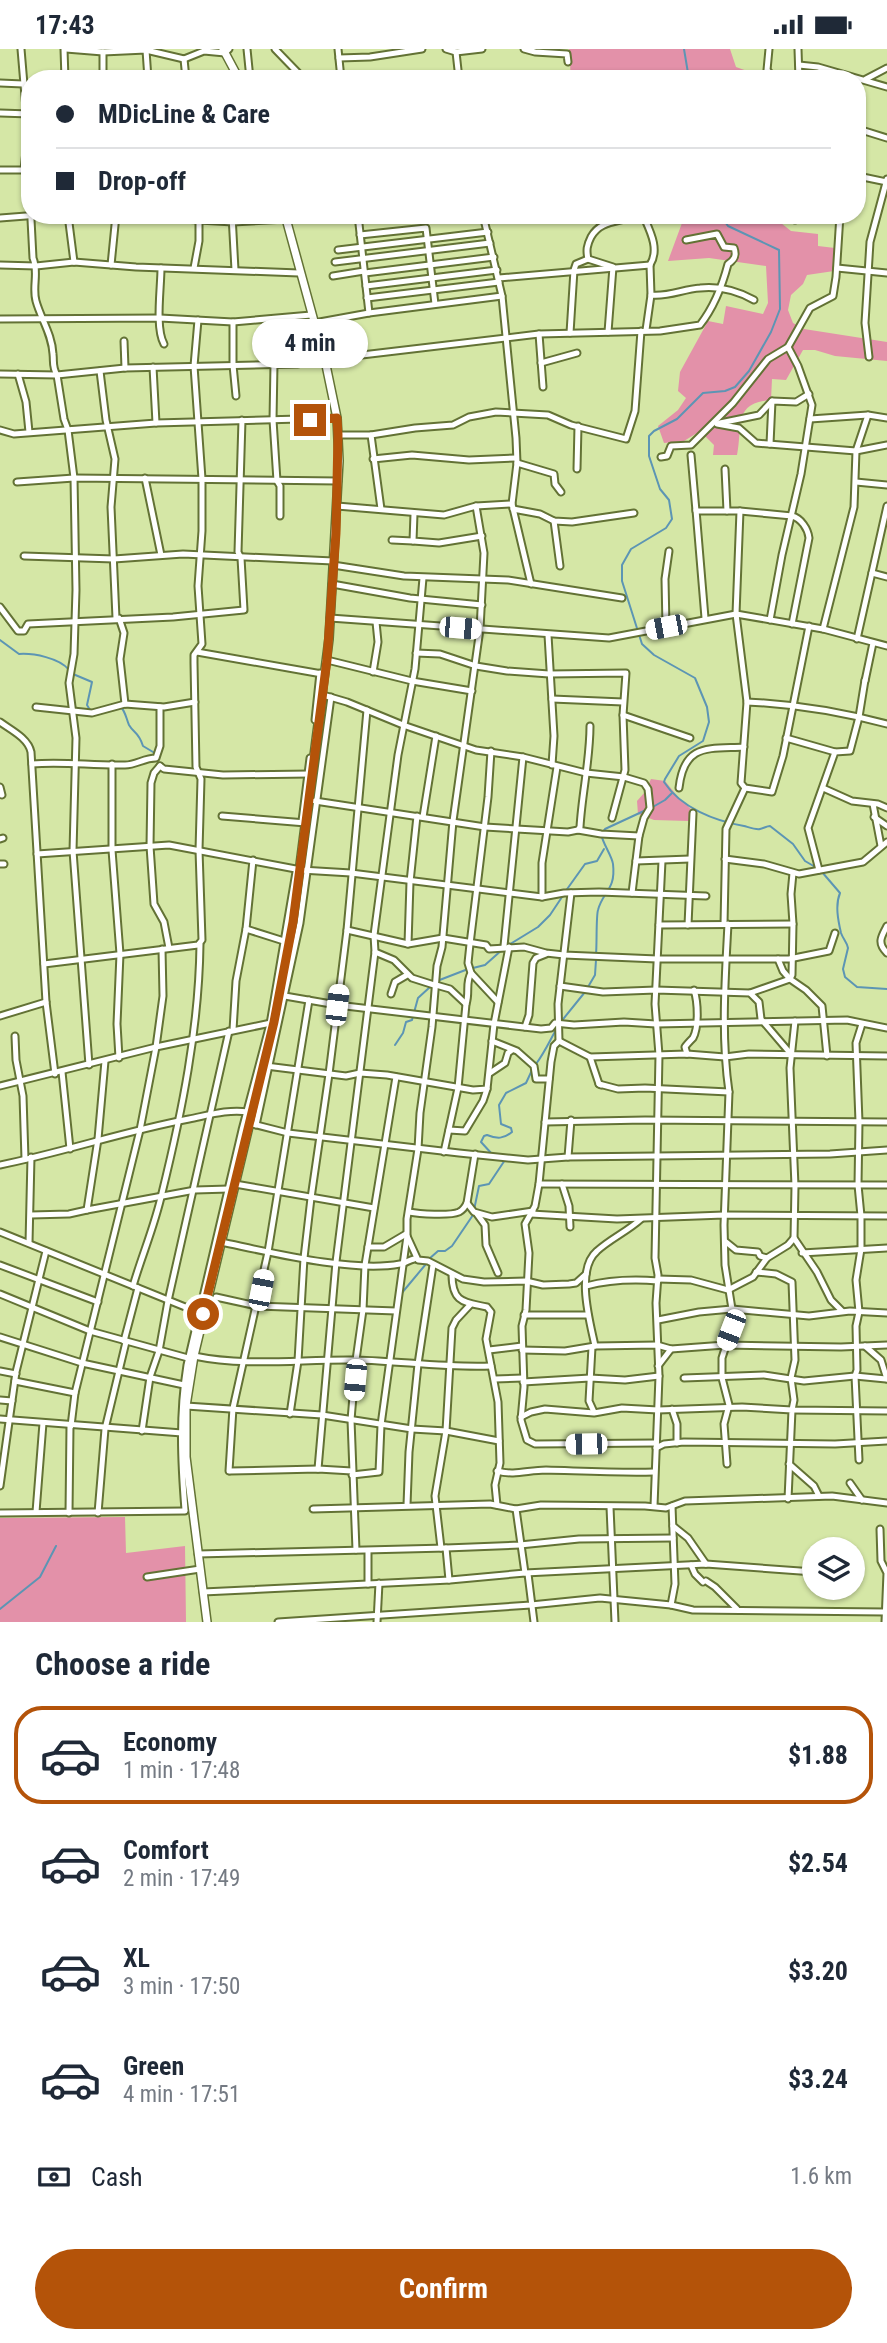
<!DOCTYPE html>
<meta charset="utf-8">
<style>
body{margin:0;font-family:"Roboto Condensed",sans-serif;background:#f2f2f3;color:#1f2937;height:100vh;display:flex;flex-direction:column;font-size:26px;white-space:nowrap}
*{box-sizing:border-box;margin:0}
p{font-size:23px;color:#747a83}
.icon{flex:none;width:38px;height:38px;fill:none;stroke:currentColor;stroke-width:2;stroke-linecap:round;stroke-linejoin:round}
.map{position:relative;height:1573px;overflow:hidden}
.side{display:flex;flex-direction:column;background:#fff;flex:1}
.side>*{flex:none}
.top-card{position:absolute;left:21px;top:21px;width:845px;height:154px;border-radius:28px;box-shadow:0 2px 5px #0004;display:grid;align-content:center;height:154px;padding:0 35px;background:#fff}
.tools{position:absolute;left:802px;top:1488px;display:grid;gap:14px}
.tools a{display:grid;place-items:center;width:63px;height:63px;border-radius:50%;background:#fff;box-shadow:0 2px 5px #0004;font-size:35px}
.end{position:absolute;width:32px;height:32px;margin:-16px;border:9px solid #b45309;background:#fff;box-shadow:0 0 0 4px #fff}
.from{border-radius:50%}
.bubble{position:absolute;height:49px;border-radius:24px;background:#fff;box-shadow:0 2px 5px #0004;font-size:23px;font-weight:700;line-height:49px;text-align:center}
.car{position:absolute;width:21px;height:42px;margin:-21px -10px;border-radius:9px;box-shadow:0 0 5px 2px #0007;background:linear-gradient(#fff 24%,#345 0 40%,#fff 0 76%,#345 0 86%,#fff 0)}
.top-card b{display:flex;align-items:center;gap:24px;height:66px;font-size:26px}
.top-card b+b{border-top:2px solid #e0e1e3}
.top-card i{width:18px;height:18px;background:#1f2937}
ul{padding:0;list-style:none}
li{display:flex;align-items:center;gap:21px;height:98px;margin:0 14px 10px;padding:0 21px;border:4px solid transparent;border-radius:28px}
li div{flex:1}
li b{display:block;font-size:26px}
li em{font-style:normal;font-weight:700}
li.current{border-color:#b45309}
li>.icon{width:63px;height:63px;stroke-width:1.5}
h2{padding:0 35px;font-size:32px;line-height:84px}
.pay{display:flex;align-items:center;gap:18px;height:77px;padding:0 35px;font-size:26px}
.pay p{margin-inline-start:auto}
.button{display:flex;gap:14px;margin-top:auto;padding:14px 35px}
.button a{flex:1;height:80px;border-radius:42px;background:#b45309;color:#fff;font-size:28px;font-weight:700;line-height:80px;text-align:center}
.status{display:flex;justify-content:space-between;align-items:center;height:49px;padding:0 35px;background:#fff;direction:ltr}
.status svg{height:19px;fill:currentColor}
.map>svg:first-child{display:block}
</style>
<div class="status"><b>17:43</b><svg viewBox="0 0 49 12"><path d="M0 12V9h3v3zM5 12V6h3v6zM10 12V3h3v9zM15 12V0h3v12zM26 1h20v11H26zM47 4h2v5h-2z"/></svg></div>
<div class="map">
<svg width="887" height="1573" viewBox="0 0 887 1573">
<rect width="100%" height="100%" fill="#d5e7a6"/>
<g fill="#e391a9">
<path d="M569 0H730L736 18 770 30H571Z"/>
<path d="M688 166H771L791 182 818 185V197L835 199 834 222 807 226 803 235 791 246 788 261 793 274 804 280 887 293V312L835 307 815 301H803L786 331 772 330 771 351C732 354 743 378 737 406H713L714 396 703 385 697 384 684 392 664 394 658 377 678 361 686 349 678 342 680 323 708 272 723 275 726 257 763 265 768 254 766 217 709 209 668 212 682 174Z"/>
<path d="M651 730 665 732 678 748 692 761V767L689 772 654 771 638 765 637 752 645 743Z"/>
<path d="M125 1468 126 1504 185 1497 186 1573H0V1469Z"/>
</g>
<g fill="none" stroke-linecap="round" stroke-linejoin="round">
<g stroke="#5c95b4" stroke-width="2">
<path d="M684 0 689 30"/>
<path d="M720 166 728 177 779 201 780 260 771 283 749 322 735 338 725 342 703 344 677 370 654 382 649 387V407L660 440 669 451 672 470 666 479 631 500 622 516V532L642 595 654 606 695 629 707 658 709 673 703 692 679 707 665 730 664 733C681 759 715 772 744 777 748 778 756 781 760 780 764 779 767 777 770 777L793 795 805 812 817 819"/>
<path d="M0 591 19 605C33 604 60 609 69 621"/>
<path d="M73 625 92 633 87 656 90 661"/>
<path d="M121 658C126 664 126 669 129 676 135 686 138 682 143 697L153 703"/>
<path d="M651 759 665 751 672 744"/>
<path d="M822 823 840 844C835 856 838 871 841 884 843 890 847 893 848 899L843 920 845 928 857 938 887 940"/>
<path d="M565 843 585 815 597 812 604 800"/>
<path d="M507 897 538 878 550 866 562 848"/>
<path d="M596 905C597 896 596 867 598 861 603 842 616 841 613 815 612 807 603 795 601 785L605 780 646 761"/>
<path d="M473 919 485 916 503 900"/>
<path d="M437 932 468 920"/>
<path d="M588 938 595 926 596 911"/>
<path d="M560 974 585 943"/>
<path d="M395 996 403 984 406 973 412 971 418 949 430 938"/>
<path d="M536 1015C545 1003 550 991 557 979"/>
<path d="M492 1105 481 1093 484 1087 487 1086C497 1090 504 1090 512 1083L511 1079 501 1075 499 1056 506 1044 526 1034 533 1019"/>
<path d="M474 1161 479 1137 489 1135 505 1111"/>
<path d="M429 1210 438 1202H445L452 1197 473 1166"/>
<path d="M401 1245 426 1215"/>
<path d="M0 1560 40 1528 56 1497"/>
</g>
<defs>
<g id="minor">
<path d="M21 0 28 83 24 121"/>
<path d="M64 0 65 30"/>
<path d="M66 0 103 3 146 1 184 10 204 2 225 4 229 0"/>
<path d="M247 0 250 30"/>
<path d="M275 0 304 30"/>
<path d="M338 0 341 30"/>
<path d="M446 0 456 3 482 0"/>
<path d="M524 0 535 3 567 5 568 13"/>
<path d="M769 0 767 21 775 30"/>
<path d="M798 0 799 30"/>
<path d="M146 1 148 30"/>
<path d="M103 3V30"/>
<path d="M456 3 459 30"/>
<path d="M339 9 370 8 422 0"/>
<path d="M184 10 186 30"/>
<path d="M799 16 818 18 887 38"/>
<path d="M866 30 887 19"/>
<path d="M0 34 23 35"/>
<path d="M0 64 30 65"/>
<path d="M858 80 887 89"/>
<path d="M0 121H30"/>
<path d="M858 127 887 133"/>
<path d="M30 151 33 209C39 223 32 238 36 252 41 270 52 285 53 305 54 313 52 318 57 326L64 370 68 381 74 429 76 541 74 605 69 634 76 689 73 802 89 1016"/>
<path d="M68 166 74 213"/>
<path d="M115 166 233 173 286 170"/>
<path d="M232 166 235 221"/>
<path d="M358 166 369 264"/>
<path d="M483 166 502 247 516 389 517 414 512 455 531 535"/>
<path d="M643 166C650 182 660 200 650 216"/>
<path d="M0 169 39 166"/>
<path d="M484 170 504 166"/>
<path d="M795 171V166"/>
<path d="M360 186 426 179 435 255"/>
<path d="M338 201 488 183"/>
<path d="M335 213 490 194"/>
<path d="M0 216 36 217 74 213 136 218 299 224"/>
<path d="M111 216 116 166"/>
<path d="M161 219C161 239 155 279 164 295"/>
<path d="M194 219 199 192V170"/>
<path d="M837 219 887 224"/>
<path d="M365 224 494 208"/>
<path d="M333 227 364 222"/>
<path d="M499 229 650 216 651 246 646 281"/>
<path d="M366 237 497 221"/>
<path d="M651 246C669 248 683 240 700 239 719 237 738 242 754 251"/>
<path d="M367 249 499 233"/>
<path d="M0 270 160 269 233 273 311 266"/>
<path d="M233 273V316L236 347"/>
<path d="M314 274 369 264 502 247"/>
<path d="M608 283 613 218 588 210C586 201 587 196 591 188 601 170 620 174 637 166"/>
<path d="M570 284 574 221 576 215 588 210"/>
<path d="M539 285 543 338"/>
<path d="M124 292 125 319"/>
<path d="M869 308 865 274 870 193 887 130"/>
<path d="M541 314 577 304"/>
<path d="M274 315 273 371 277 432 280 437V467"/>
<path d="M153 318 156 374"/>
<path d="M100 322 106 371 115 410 111 458 116 569"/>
<path d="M0 325 57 326 125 319 297 315 319 311 325 314 345 308 539 285 660 282 700 276C714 258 722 238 728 215 734 211 737 207 734 199L724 198 717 185 686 191"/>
<path d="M18 325 26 353 29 383"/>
<path d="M810 370 868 366 887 369"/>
<path d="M720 374 759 366 772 352 796 353 809 345"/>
<path d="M717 375 739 379 756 394 856 402 887 396"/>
<path d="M0 381 14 385 156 374 337 369"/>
<path d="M338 386H371L381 460"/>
<path d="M371 386 415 379 453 376 469 368 496 363 548 366 571 376 626 390 635 362 641 282"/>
<path d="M770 395 772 352"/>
<path d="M691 406 696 462H740L792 467C801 469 808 480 809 489L792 575"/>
<path d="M661 408 667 407 671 397 691 396 733 354 768 310 788 298 810 259 833 247 836 228 840 166"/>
<path d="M373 410 412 406 469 411 516 409"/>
<path d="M517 414 554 425 555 435 561 443"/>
<path d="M577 420 578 377"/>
<path d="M725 420 727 462"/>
<path d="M145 429 161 506"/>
<path d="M17 433 74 429 338 432"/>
<path d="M856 433 887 436"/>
<path d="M337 457 444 466 476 457 512 455"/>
<path d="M513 460 540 465 554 472 572 473 634 464"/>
<path d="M696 461 705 569"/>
<path d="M740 462 736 565 747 653 741 734 745 739 772 743 783 707 809 577"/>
<path d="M414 465 413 492 439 494 482 487"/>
<path d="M554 472 560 517"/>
<path d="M392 491 413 492"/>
<path d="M24 507 114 510 183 505 333 512"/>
<path d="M333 516 404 527 508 531 622 549"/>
<path d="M872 524 887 528"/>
<path d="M332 535 410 549 482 556"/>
<path d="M0 558 18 582H24L28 575 173 568 244 561 241 509 238 503 242 371"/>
<path d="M119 569 124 584 120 610 125 655"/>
<path d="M330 569 609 589 736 565 823 580 887 597"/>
<path d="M770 571 782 506 801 425 812 356 798 317 788 298"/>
<path d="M666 578 665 530 669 502"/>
<path d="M823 580 854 458 856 402 868 366"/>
<path d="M548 586 554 687 552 716"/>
<path d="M857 590 887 457"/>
<path d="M197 603 322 625"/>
<path d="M416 604 440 605 476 617 507 622 549 625 626 624 623 666 625 721 612 769"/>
<path d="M327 611 412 632 472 642"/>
<path d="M373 623 378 593 376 573"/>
<path d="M865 632 873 594"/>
<path d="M323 646 347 653 403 676 476 701 523 708 586 724 624 728 644 734 648 740 650 759 644 769 639 787 632 844"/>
<path d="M552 650 623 653"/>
<path d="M747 653C794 655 841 663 887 675"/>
<path d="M36 658 92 664 125 655 164 658 195 653"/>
<path d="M623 666 690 689"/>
<path d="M315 671 320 624"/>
<path d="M0 673C11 681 28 689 31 703L46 953 55 1025"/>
<path d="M786 689 835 703"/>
<path d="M32 715C63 712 93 717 125 716 136 716 144 709 156 709L160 697V658"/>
<path d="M112 715V801L120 905 117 975 119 1009"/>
<path d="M160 717 154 724 151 734 150 797 154 855 164 873 169 899"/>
<path d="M160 717 164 720 223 726 310 725"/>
<path d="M0 738 2 746"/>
<path d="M679 739C684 694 708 700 744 698"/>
<path d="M823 739 852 752 878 755 887 759"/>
<path d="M315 752 485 778 568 783 578 781 580 778C582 744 590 711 590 677"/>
<path d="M873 755 881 797"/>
<path d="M222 767 306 774"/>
<path d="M423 768 436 687"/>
<path d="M874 768 887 777"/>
<path d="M302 772 310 709"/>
<path d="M578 781 601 785 639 787"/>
<path d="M0 790 3 789"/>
<path d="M37 805 169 796 301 821 351 824 542 848 564 844 599 843 706 847"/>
<path d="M725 810 764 815 799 825 863 813 887 793"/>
<path d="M636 812 690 810"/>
<path d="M0 815H4"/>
<path d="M819 821 808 779 835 703 850 702 859 668 865 631"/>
<path d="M571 844 558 955 559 992 554 997 551 1013 539 1135 535 1157 525 1175 529 1204 526 1261 522 1277 524 1338 521 1371 527 1391 535 1395 656 1394"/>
<path d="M542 848V814L557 718"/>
<path d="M724 875 726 780 745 739"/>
<path d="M659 876 793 875"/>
<path d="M688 876 693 764"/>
<path d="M887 877C881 888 877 894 887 904"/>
<path d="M246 880 287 893"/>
<path d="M347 881 408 895 443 889 486 896 489 900 524 898 546 904 564 906 657 910H789L829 902 835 884"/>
<path d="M408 895 410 833 417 767"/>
<path d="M504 897 523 708"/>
<path d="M375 903 394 911 412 929 434 936"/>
<path d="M778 910 783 922 790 930 806 941 822 957 827 1007"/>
<path d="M44 915 190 897 198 896 202 891 199 801 201 730 196 718 194 614V606L202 595 198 537 202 482V430L194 317 198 271"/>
<path d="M471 924 498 953"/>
<path d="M436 936 450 940 466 955"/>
<path d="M560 937 603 943 656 941 750 944 759 953 761 970 790 1004"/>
<path d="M750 944 790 930 792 926 793 875 791 845 793 824"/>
<path d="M391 945 395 933 407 926"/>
<path d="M279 946 337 956 541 980 551 979 555 974 574 976 624 973 656 975 847 971 887 979"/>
<path d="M0 967 46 953"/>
<path d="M795 972 790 1019 795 1137 794 1189 817 1223 831 1251 842 1262"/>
<path d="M525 978 529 966 533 914 536 909 546 905"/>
<path d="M233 981 236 932 246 880 253 811"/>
<path d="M15 987 16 1011 23 1047 25 1110"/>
<path d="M492 992 517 1002 534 1017 536 1030H549"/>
<path d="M559 992 590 1008 687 1005 725 1008 749 1005 887 1007"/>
<path d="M687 1005 685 998C687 995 690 992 693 989 699 978 698 953 694 941"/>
<path d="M590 1008 599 1035 601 1036"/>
<path d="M105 1012 98 1090 87 1161 195 1141 229 1140"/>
<path d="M266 1017 346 1027 360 1024 387 1026 473 1041 487 1040 494 975 509 898"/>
<path d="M62 1023 70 1100"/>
<path d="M490 1024 505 1014 508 1004 512 1001"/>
<path d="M599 1035 618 1040 645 1039 729 1043"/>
<path d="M0 1037 156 998 271 974"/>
<path d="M545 1073 645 1071 887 1073"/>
<path d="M249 1074 288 1084 459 1104 528 1111 568 1108 830 1105 887 1101"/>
<path d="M256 1076 300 874 331 648"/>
<path d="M449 1081 465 1082 483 1052 487 1040"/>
<path d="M444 1103 458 1039 466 955C470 944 465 934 471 924L468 914 470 895 488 748 491 702"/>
<path d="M568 1108 571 1071"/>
<path d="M0 1116C64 1103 125 1082 189 1070 209 1066 228 1060 248 1063"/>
<path d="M235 1135 374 1159"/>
<path d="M539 1135 887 1136"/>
<path d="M562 1135 569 1157 570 1178"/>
<path d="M467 1154 474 1163 492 1168 533 1162"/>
<path d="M409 1163C419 1165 450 1167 459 1163 463 1161 465 1158 467 1154L475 1105"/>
<path d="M477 1165 485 1176 486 1196 498 1224"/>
<path d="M531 1165 617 1170 724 1166 887 1167"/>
<path d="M31 1166 69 1165 87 1161"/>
<path d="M0 1183 200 1264"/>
<path d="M407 1187 418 1211 428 1212 463 1230 484 1233 526 1232 543 1236 569 1235 576 1234 586 1225"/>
<path d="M221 1193C269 1203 353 1224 400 1215 404 1215 409 1211 414 1210"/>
<path d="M726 1193 736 1201 758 1203 760 1207 767 1209"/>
<path d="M29 1194 31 1108"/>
<path d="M368 1198H384L406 1185"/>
<path d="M802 1204 887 1199"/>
<path d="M0 1216 98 1253"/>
<path d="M756 1223 776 1225 792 1233 795 1311 791 1329 794 1351 792 1361 887 1362"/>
<path d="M452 1225C452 1255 465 1253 487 1258L491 1263 486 1290 498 1353 500 1414 495 1436 497 1456"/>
<path d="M658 1230 691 1231 728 1241 753 1228 767 1209 788 1196 794 1189"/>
<path d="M133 1237C142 1206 155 1176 162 1144 182 1063 199 979 200 895"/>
<path d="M586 1237C609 1231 633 1230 658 1232"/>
<path d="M0 1245 90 1282 188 1309"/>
<path d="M216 1248 257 1257 396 1262"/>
<path d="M524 1266H588"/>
<path d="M658 1271 699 1263 732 1260 809 1267 850 1262 887 1264"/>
<path d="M0 1288 82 1314 184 1336"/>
<path d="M124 1292 138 1239"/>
<path d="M595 1297C590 1273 575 1221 597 1202 610 1190 628 1182 641 1170"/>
<path d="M865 1297 881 1311 887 1330"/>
<path d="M592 1298 589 1352 594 1363"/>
<path d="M489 1301 522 1297"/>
<path d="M522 1301 565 1302 595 1297 657 1296 671 1300 725 1296 841 1298 887 1296"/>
<path d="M194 1307C247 1318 301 1310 356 1311 401 1312 445 1319 491 1317"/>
<path d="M658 1317 671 1300"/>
<path d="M0 1322 16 1325"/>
<path d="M684 1329 764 1326 804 1332 855 1327 886 1330"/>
<path d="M495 1330 523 1329"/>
<path d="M15 1332 75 1344"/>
<path d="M523 1333 590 1329 625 1331 659 1327"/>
<path d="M0 1351 12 1352"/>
<path d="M186 1357 322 1366 412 1380 446 1382 499 1392"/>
<path d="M672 1360 677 1375V1394"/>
<path d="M290 1365 298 1312 304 1209 311 1149 329 1025 347 881 367 661"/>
<path d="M521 1368 531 1363 545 1360 594 1364 622 1359 658 1361 742 1358 792 1361 788 1450"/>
<path d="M0 1370 182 1384"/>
<path d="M71 1377 75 1344 140 1081 156 998 163 947 162 900"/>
<path d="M142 1382 150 1328 159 1302 168 1252 229 982"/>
<path d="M656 1399 664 1395 684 1393 835 1395 887 1392"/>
<path d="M859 1411 855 1327 857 1321 856 1277 859 1263 856 1231 861 1200V1167L858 1136 859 1073 856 994 862 975"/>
<path d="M727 1415 724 1375 729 1356 722 1329V1309L731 1281 729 1273 732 1260 725 1216 724 1176 729 1043C721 987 725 931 728 875"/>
<path d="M789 1415 814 1437 819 1447"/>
<path d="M318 1420 336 1213 375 903 374 886 398 706 415 620 423 529"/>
<path d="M229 1422 233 1359 268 1203 309 951"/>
<path d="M230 1422 318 1420 352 1422"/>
<path d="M497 1422C515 1427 528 1421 546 1421 582 1422 618 1424 654 1423"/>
<path d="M352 1426 379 1423 381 1376 407 1187V1170L418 1100 420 1064 432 978 437 917 442 898 453 772 480 580 484 504 476 457"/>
<path d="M850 1434 862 1451"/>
<path d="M0 1437 16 1323 46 1202"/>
<path d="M407 1456 409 1403 418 1315 433 1216"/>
<path d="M654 1457 659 1327 656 1254 658 1226 655 1209 659 1006 655 955 662 812"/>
<path d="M610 1458 615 1573"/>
<path d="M313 1460 490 1455 516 1460 541 1456 645 1457 666 1459 685 1452 832 1447 887 1454"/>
<path d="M516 1460 525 1524"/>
<path d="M185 1461C181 1411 179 1366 187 1316L242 1081 270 975 296 823"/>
<path d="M36 1463 43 1374"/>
<path d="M0 1464 185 1462"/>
<path d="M69 1464 70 1377"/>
<path d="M98 1464 105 1380 126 1293"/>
<path d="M673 1477 688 1489 706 1515"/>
<path d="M880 1480 881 1512 887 1524 885 1573"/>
<path d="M441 1499 435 1447 446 1382 452 1279 456 1271 470 1256"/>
<path d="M446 1499 449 1531"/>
<path d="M356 1501 351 1371 356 1311 363 1261 365 1216 396 1028"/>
<path d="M368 1502V1535"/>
<path d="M198 1505 446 1499 520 1496 579 1490 673 1489"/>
<path d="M691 1516 695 1525 703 1533"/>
<path d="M528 1525 534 1573"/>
<path d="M147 1528 200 1520"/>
<path d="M706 1532 715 1538 737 1560"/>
<path d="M203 1543 450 1531 525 1524 706 1515 814 1523"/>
<path d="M671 1556 675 1535 672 1457"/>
<path d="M278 1573 531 1556 600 1549 671 1556 693 1561 886 1563"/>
<path d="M377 1573 379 1534"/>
</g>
<g id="major">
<path d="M223 0 239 30"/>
<path d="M207 1573 186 1408V1357L194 1307 274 973 290 894 329 590 339 412 337 369 326 316 285 166"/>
</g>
</defs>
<use href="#minor" stroke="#637235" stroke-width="9"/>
<use href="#major" stroke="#637235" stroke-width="10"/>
<use href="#minor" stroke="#fff" stroke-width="5"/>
<use href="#major" stroke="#fff" stroke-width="7"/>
</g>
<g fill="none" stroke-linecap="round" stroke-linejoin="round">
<path stroke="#b45309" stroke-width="9" d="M203 1265 274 973 293 873 327 611 336 484 338 386 337 369 310 371"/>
</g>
</svg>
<div class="tools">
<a><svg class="icon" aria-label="layers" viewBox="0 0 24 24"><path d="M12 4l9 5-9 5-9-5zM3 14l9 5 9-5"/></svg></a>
</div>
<i class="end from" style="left:203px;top:1265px"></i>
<i class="end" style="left:310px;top:371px"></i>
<div class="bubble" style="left:252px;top:270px;width:116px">4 min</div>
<i class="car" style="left:666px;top:578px;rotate:259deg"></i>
<i class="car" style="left:460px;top:579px;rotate:95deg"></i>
<i class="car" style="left:337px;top:956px;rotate:7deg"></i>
<i class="car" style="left:261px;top:1241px;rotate:11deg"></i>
<i class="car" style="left:731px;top:1281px;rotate:201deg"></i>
<i class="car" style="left:355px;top:1331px;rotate:185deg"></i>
<i class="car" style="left:586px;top:1395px;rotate:269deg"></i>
<div class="top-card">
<b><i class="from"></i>MDicLine &amp; Care</b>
<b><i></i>Drop-off</b>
</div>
</div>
<section class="side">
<h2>Choose a ride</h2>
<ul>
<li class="current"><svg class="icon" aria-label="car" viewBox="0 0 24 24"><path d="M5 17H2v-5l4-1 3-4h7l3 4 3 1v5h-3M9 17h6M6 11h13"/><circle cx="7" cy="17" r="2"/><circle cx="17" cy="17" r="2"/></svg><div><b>Economy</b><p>1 min · 17:48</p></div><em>$1.88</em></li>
<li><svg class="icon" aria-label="car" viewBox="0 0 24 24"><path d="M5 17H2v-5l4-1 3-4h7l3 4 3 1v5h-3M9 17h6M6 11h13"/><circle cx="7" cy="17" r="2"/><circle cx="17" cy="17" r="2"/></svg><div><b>Comfort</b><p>2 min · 17:49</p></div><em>$2.54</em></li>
<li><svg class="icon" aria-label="car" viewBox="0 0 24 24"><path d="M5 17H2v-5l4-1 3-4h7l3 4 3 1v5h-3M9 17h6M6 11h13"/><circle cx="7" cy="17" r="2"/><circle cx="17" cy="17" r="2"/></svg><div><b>XL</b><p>3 min · 17:50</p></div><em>$3.20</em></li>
<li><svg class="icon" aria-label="car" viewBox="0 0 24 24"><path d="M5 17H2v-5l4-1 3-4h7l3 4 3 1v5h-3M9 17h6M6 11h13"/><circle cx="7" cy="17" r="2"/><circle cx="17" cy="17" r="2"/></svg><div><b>Green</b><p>4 min · 17:51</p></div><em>$3.24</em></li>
</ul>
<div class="pay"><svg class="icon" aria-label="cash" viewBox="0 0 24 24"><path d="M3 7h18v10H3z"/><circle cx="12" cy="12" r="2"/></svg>Cash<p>1.6 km</p></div>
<div class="button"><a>Confirm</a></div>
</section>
